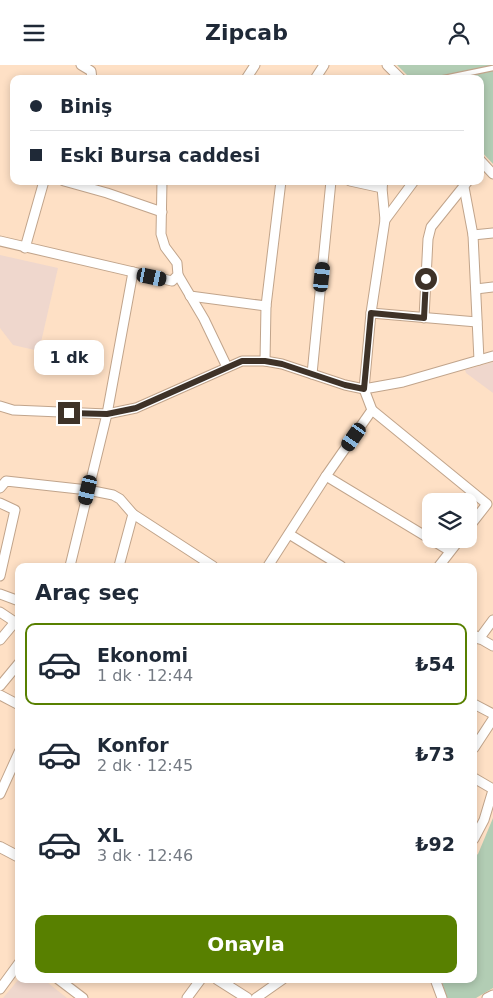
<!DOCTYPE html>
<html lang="tr">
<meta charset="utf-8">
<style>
body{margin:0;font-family:"DejaVu Sans",sans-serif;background:#f2f2f3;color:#1f2937;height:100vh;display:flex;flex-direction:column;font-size:19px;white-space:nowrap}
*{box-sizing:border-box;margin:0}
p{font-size:16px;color:#747a83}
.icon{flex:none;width:28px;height:28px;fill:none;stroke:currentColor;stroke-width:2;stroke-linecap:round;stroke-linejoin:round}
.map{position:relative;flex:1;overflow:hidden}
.drawer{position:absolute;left:15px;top:498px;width:462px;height:420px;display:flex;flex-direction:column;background:#fff;border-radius:10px;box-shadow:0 2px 8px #0003}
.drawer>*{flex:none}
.top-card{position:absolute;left:10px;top:10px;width:474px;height:110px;border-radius:10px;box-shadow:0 2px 8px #0003;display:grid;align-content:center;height:110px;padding:0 20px;background:#fff}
.tools{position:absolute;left:422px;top:428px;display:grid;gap:10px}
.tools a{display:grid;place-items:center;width:55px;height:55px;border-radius:10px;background:#fff;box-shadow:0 2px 8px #0003;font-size:25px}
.end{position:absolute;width:22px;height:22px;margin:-11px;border:6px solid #3e3228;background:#fff;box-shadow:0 0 0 2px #fff}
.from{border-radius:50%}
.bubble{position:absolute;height:35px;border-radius:10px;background:#fff;box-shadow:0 2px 8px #0003;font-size:16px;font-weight:600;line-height:35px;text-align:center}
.car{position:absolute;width:15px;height:30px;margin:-15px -8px;border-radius:6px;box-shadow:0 0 4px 1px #0007;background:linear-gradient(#222 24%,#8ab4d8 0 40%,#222 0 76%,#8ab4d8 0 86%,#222 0)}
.top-card b{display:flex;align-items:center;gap:18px;height:48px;font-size:19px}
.top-card b+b{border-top:1px solid #e0e1e3}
.top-card i{width:12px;height:12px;background:#1f2937}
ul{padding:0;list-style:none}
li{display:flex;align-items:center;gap:15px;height:82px;margin:0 10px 8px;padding:0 10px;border:2px solid transparent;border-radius:10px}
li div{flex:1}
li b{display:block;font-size:19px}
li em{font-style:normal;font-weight:600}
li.on{border-color:#588000}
li>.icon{width:45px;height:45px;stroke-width:1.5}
h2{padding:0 20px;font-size:22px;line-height:60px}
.button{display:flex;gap:10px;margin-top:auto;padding:10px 20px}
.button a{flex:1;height:58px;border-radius:10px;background:#588000;color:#fff;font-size:20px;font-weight:600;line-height:58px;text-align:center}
header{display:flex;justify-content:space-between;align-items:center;height:65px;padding:0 20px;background:#fff;font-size:22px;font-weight:600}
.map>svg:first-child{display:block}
</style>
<header><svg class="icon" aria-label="menu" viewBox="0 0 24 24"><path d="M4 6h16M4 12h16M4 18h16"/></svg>Zipcab<svg class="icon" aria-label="person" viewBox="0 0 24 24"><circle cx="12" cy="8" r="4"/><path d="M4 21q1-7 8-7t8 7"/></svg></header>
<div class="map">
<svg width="493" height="933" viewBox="0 0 493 933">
<rect width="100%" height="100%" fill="#fee0c5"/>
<g fill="#efd7cd">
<path d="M0 190 58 203 39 286 13 280 0 263Z"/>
<path d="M493 297V328L466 308 465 305Z"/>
<path d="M19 914H43L67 933H3Z"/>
</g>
<g fill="#b2cdb4">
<path d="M397 0H493V99L480 85V14H411Z"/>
<path d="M493 753V923L476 933H447L441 914H474V792L478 789Z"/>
</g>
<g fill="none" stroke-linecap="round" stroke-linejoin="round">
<defs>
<path id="service" d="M440 14 493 3"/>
<g id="minor">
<path d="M81 0 91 6 92 14"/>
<path d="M387 0 401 14"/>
<path d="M246 14 255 0"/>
<path d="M315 14 324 0"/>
<path d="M480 95 493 109"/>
<path d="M64 116 107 128 162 147"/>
<path d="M350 116 382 123"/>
<path d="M383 116 382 123 385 155"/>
<path d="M414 116 385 155 371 248 364 324 372 345 487 439 469 462"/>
<path d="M464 122 473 170 479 295"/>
<path d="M473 170 493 168"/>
<path d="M0 176 172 216 178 210 177 198 165 182 161 169 162 116"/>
<path d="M25 183 44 116"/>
<path d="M178 210 204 254 227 302"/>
<path d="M476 224 493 222"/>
<path d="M190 231 266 241"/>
<path d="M371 248 477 257"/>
<path d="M424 253 428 174 431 162 468 116"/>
<path d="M265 296 266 241 281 116"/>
<path d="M312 309 331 116"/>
<path d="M0 341 13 345 107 349 136 343 242 296H265L282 299 345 320 364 324 403 317 493 291"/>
<path d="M326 411 450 486"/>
<path d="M0 423 6 416 88 425 113 430 120 434 133 449 213 501"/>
<path d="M0 438 15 445 0 511"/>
<path d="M289 469 341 501"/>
<path d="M70 501 107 349 133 207"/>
<path d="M119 501 133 449"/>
<path d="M268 501 326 411 372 345"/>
<path d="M439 501 460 474"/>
<path d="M0 529 19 536"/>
<path d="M0 547 15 557 0 575"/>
<path d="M474 570 493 581"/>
<path d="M479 574 493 555"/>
<path d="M0 621 19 598"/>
<path d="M0 630 19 640"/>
<path d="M474 639 493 649"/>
<path d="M474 683 493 654"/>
<path d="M474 713 493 724"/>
<path d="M0 729 19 687"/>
<path d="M474 774 484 755 493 725"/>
<path d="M58 914 83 933"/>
<path d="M435 914 442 933"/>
<path d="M0 924 19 898"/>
<path d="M187 933 201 914"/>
<path d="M256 933 283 914"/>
<path d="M487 933 493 930"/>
</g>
<g id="tertiary">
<path d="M0 782 19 792"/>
<path d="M217 914 247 933"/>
</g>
</defs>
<use href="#service" stroke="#c1a48b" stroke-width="7"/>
<use href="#minor" stroke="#c1a48b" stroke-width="11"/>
<use href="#tertiary" stroke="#c1a48b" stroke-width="12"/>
<use href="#service" stroke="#fff" stroke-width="4.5"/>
<use href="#minor" stroke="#fff" stroke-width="9"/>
<use href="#tertiary" stroke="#fff" stroke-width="10"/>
</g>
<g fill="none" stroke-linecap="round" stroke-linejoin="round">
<path stroke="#3e3228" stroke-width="6" d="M69 348 107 349 136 343 242 296H265L282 299 345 320 364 324 371 248 424 253 426 214"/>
</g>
</svg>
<div class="tools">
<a><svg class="icon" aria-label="layers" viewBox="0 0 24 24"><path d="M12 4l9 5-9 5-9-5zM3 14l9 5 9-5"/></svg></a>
</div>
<i class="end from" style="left:426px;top:214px"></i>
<i class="end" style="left:69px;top:348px"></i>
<div class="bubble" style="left:34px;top:275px;width:70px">1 dk</div>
<i class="car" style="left:152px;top:212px;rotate:102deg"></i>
<i class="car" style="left:322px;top:212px;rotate:6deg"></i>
<i class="car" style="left:354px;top:372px;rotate:215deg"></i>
<i class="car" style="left:88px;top:425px;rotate:193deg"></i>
<div class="top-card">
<b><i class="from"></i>Biniş</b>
<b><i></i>Eski Bursa caddesi</b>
</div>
<section class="drawer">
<h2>Araç seç</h2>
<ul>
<li class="on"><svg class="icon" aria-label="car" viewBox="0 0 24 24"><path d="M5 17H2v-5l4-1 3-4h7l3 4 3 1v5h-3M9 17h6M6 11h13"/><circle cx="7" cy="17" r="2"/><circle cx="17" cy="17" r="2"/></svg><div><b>Ekonomi</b><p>1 dk · 12:44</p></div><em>₺54</em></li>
<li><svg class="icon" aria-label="car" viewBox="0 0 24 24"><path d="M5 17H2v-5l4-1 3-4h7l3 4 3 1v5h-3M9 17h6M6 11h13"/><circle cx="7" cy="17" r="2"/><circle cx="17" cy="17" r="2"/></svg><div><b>Konfor</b><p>2 dk · 12:45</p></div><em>₺73</em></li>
<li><svg class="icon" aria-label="car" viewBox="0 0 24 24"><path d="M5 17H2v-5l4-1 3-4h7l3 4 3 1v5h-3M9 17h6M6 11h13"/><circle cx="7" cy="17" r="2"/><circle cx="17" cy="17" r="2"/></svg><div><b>XL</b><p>3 dk · 12:46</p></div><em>₺92</em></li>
</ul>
<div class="button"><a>Onayla</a></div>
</section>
</div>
